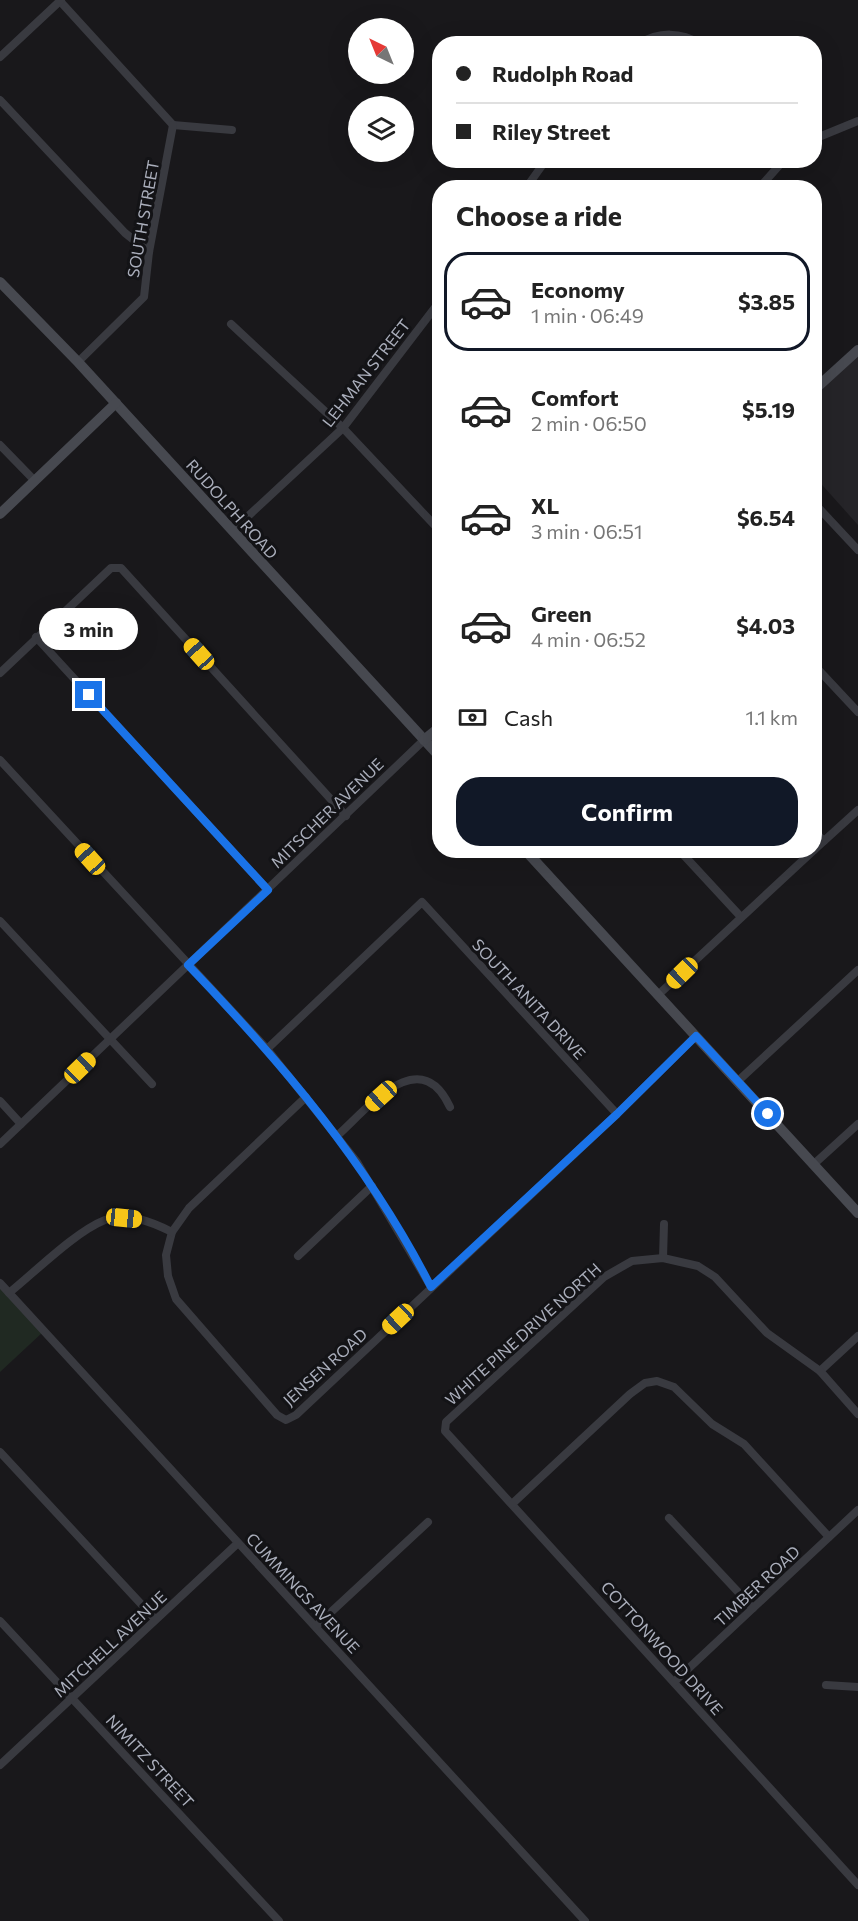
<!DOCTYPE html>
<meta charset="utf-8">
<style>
body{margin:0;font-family:Commissioner,sans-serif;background:#f2f2f2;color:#222;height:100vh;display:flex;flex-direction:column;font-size:22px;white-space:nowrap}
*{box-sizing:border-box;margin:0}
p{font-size:20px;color:#767676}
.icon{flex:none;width:33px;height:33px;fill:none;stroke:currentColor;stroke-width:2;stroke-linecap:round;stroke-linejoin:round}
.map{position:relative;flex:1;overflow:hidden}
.sheet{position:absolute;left:432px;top:180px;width:390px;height:678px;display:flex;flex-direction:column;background:#fff;border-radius:24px;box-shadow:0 6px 24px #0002}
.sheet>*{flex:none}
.hud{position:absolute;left:432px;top:36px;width:390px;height:132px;border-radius:24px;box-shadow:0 6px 24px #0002;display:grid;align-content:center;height:132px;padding:0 24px;background:#fff}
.needle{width:39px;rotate:317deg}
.fabs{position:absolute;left:348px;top:18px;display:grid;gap:12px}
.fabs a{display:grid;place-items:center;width:66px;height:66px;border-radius:50%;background:#fff;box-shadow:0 6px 24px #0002;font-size:30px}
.end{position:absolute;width:27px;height:27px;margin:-14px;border:8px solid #1a73e8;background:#fff;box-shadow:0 0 0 3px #fff}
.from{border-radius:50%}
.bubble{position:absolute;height:42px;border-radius:21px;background:#fff;box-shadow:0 6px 24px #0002;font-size:20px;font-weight:700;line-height:42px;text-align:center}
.car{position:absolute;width:18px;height:36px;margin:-18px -9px;border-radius:8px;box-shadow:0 0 4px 2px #0007;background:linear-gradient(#f5c518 24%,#345 0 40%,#f5c518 0 76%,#345 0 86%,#f5c518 0)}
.hud b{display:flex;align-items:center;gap:21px;height:57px;font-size:22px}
.hud b+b{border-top:2px solid #e0e0e0}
.hud i{width:15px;height:15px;background:#222}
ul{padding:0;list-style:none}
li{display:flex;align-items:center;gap:18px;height:99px;margin:0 12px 9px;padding:0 12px;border:3px solid transparent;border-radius:24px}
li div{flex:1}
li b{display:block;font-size:22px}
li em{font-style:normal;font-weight:700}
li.selected{border-color:#111827}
li>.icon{width:54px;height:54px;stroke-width:1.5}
h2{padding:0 24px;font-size:27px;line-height:72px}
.pay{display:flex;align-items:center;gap:15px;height:66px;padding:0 24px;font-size:22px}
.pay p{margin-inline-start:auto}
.primary-button{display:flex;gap:12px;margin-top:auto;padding:12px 24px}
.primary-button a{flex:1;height:69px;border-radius:24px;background:#111827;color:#fff;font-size:24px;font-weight:700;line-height:69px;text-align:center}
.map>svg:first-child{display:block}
</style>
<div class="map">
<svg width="858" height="1921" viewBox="0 0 858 1921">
<rect width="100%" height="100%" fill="#19181b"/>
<path fill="#252428" d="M858 350V525L815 477V390Z"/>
<path fill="#202922" d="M0 1283 43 1332 0 1372Z"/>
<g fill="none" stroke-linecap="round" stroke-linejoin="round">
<g stroke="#393a40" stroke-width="8">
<path d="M59 0 173 125"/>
<path d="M639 44C659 31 681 32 701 44"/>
<path d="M0 57 61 0"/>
<path d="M0 100 125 233 149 252"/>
<path d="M173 125 232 130"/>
<path d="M814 139 858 121"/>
<path d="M526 188 546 160"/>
<path d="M759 188 784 160"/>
<path d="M231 324 343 428 440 531"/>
<path d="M78 362 144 297 149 252 173 125"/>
<path d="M0 445 35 481"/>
<path d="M814 503 858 550"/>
<path d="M232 531 343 428 440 301"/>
<path d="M36 637 268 890"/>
<path d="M814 665 858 712"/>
<path d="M0 673 111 568H121L346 816"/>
<path d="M0 760 267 1049 357 1162 431 1287"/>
<path d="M814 831 824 841"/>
<path d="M679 850 741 917"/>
<path d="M814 850 858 810"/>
<path d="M0 921 152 1084"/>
<path d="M658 995 814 850"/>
<path d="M267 1049 422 902 617 1114"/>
<path d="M738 1081 858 970"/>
<path d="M306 1097 189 1208 172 1232 166 1255 168 1276 176 1299 277 1415 286 1420 296 1415 617 1114 696 1036"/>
<path d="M0 1101 21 1124"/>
<path d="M338 1135C368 1108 420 1042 450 1107"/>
<path d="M0 1144 424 740"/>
<path d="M814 1164 858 1124"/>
<path d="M298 1256 372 1186"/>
<path d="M663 1258 664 1224"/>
<path d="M0 1283 585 1921"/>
<path d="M9 1293C34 1273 76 1231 105 1220 128 1212 152 1222 172 1232"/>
<path d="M820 1371 858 1336"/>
<path d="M858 1414 820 1371 767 1333 715 1277 698 1266 663 1258 632 1261 604 1277 446 1422 445 1431 858 1885"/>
<path d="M0 1452 155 1619"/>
<path d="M512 1504 630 1394 645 1383 657 1381 674 1387 712 1424 744 1444 829 1537"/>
<path d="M669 1518 753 1608"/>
<path d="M0 1621 279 1921"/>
<path d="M316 1626 428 1522"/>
<path d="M674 1682 858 1510"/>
<path d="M826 1685 858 1687"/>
<path d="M0 1765 238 1543"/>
</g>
<g stroke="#474950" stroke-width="10">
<path d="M0 282 78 362 440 757"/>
<path d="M814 390 858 350"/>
<path d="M0 514 116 403"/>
<path d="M424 740 440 727"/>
<path d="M525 850 858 1213"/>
</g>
</g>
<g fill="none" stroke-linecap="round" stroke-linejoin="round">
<path stroke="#1a73e8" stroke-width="8" d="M89 695 268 890 188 965C282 1063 369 1165 431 1287L617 1114 696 1036 768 1114"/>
</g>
<g text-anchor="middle" stroke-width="6" stroke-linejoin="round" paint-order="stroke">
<g font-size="16" fill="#aaaebb" stroke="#131316">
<text transform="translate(143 219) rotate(-80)" y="6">SOUTH STREET</text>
<text transform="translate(366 373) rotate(-52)" y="6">LEHMAN STREET</text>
<text transform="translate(232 509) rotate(48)" y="6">RUDOLPH ROAD</text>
<text transform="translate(327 813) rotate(-44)" y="6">MITSCHER AVENUE</text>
<text transform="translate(529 999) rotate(47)" y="6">SOUTH ANITA DRIVE</text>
<text transform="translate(523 1334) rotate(-42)" y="6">WHITE PINE DRIVE NORTH</text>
<text transform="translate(325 1367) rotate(-42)" y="6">JENSEN ROAD</text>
<text transform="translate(757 1586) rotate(-43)" y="6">TIMBER ROAD</text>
<text transform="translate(303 1593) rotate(47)" y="6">CUMMINGS AVENUE</text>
<text transform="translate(110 1644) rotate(-43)" y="6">MITCHELL AVENUE</text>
<text transform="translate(662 1648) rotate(48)" y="6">COTTONWOOD DRIVE</text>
<text transform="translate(150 1761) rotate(47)" y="6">NIMITZ STREET</text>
</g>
</g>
</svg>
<div class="fabs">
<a><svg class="needle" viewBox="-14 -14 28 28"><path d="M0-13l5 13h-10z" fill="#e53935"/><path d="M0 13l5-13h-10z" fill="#767676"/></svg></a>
<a><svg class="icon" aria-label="layers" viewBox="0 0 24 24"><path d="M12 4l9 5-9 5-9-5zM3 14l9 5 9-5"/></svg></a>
</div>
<i class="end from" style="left:768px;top:1114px"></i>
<i class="end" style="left:89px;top:695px"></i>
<div class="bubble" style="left:39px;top:608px;width:99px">3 min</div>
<i class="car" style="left:199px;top:654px;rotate:318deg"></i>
<i class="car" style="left:90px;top:859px;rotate:318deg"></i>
<i class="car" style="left:682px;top:973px;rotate:226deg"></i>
<i class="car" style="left:80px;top:1068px;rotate:46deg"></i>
<i class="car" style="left:381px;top:1096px;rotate:228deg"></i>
<i class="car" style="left:124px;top:1218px;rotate:96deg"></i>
<i class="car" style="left:398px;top:1319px;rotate:227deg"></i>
<div class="hud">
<b><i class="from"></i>Rudolph Road</b>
<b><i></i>Riley Street</b>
</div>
<section class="sheet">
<h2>Choose a ride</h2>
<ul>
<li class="selected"><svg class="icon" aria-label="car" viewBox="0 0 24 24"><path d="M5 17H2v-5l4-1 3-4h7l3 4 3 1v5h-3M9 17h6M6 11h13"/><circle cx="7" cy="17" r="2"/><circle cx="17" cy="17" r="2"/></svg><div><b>Economy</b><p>1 min · 06:49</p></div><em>$3.85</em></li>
<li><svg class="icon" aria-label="car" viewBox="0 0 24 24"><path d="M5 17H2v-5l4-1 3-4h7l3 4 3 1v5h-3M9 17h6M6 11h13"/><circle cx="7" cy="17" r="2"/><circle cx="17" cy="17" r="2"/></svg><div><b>Comfort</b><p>2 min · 06:50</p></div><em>$5.19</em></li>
<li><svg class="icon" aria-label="car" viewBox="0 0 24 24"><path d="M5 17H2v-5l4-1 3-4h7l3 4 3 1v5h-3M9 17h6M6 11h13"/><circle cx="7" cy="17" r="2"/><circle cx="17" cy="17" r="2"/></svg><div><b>XL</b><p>3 min · 06:51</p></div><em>$6.54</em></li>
<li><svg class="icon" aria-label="car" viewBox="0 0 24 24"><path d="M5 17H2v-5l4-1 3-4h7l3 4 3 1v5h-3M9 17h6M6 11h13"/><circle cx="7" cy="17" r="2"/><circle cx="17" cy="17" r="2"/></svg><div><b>Green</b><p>4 min · 06:52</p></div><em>$4.03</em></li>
</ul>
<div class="pay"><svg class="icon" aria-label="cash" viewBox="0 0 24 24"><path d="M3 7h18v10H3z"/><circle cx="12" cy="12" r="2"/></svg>Cash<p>1.1 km</p></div>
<div class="primary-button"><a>Confirm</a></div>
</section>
</div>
